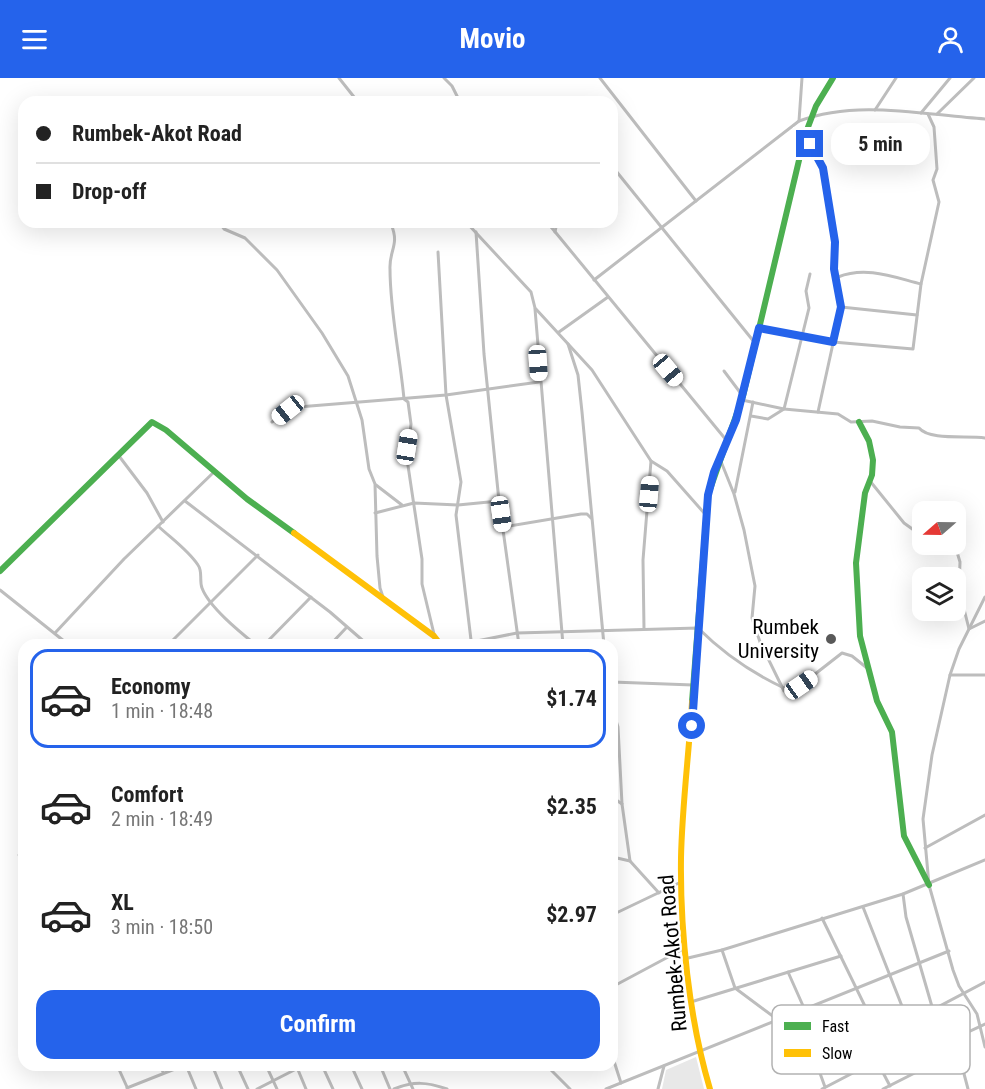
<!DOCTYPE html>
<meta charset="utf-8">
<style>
body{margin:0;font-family:"Roboto Condensed",sans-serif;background:#f2f2f2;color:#222;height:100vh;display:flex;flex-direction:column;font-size:22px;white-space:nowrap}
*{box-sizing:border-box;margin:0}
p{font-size:20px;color:#767676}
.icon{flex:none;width:33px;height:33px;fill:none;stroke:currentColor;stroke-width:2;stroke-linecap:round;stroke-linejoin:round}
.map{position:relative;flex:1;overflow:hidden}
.panel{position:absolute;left:18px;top:561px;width:600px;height:432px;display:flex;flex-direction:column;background:#fff;border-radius:18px;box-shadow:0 6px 24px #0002}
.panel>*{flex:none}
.banner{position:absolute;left:18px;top:18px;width:600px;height:132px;border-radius:18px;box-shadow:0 6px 24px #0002;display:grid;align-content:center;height:132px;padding:0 18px;background:#fff}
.needle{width:39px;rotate:250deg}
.fabs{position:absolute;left:912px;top:423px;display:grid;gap:12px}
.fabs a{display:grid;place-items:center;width:54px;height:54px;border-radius:12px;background:#fff;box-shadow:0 6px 24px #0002;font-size:30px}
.end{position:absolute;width:27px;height:27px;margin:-14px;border:8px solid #2563eb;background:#fff;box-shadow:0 0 0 3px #fff}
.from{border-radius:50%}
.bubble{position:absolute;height:42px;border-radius:18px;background:#fff;box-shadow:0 6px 24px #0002;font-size:20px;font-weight:700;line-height:42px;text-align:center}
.car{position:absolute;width:18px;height:36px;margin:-18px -9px;border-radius:8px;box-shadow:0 0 4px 2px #0007;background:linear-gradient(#fff 24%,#345 0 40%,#fff 0 76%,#345 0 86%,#fff 0)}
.banner b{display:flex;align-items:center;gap:21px;height:57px;font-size:22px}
.banner b+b{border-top:2px solid #e0e0e0}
.banner i{width:15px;height:15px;background:#222}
ul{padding:10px 0 0;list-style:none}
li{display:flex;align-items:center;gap:18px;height:99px;margin:0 12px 9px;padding:0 6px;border:3px solid transparent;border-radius:18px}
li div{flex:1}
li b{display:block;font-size:22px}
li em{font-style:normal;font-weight:700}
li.on{border-color:#2563eb}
li>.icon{width:54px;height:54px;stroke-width:1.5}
.primary-button{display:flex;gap:12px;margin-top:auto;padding:12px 18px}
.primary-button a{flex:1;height:69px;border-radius:18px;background:#2563eb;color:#fff;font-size:24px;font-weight:700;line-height:69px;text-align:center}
header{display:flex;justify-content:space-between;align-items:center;height:78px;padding:0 18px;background:#2563eb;color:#fff;font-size:27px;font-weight:700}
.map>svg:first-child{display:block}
</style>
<header><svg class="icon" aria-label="menu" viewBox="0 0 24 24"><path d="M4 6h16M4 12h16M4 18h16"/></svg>Movio<svg class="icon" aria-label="person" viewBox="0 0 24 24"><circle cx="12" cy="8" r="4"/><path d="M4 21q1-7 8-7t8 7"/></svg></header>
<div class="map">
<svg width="985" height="1011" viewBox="0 0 985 1011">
<rect width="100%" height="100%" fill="#fff"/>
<path fill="#e8e8e8" d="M696 979 704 1011H662L666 992Z"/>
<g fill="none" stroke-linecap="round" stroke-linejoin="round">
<g stroke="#bdbdbd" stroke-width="3">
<path d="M339 0 358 24"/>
<path d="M444 0 452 8 460 24"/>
<path d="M600 0 696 123"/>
<path d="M875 32 896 0"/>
<path d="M921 35 950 0"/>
<path d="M937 36 974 0"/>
<path d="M799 43 802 0"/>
<path d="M806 59 823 90 835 164 834 191 841 229 818 334"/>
<path d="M612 88 755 265"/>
<path d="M219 144 224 151 245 160 277 192 322 255 348 298 362 342 369 391 375 406 377 478 380 510 383 519"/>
<path d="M466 144 531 214 535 230 592 292 651 383 667 393 705 436"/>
<path d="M547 144 727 363"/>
<path d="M391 146C400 167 389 172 390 191 390 234 400 278 404 321L408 324 411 346 407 381 422 481V506L434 556"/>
<path d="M476 154 484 276 499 423 519 567"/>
<path d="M555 154 557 144"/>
<path d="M438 174 446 317 461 404 456 437 471 562"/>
<path d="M838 199C866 188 893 199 921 206"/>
<path d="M594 202 799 43C857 21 924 37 985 41"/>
<path d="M841 229 917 237"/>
<path d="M535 231 563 567"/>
<path d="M761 251 833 264 913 271 921 206 939 124 933 102 937 91 934 49 928 36"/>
<path d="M559 254 608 219"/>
<path d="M568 266 578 297 582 334 604 567"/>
<path d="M724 293 742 317"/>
<path d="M742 322 784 331 838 336 851 344 872 343 900 349 919 350C930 363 968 357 985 360"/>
<path d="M751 338 768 341 784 331 809 230 806 213 810 196"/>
<path d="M272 344 288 332 298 329 446 317 539 304"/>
<path d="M119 378 147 415 163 444"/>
<path d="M720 381 734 416 744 452 755 508 752 540 760 564 784 613 801 607 842 575 852 578 867 590"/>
<path d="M870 403 904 445 922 458"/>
<path d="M376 407 402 427"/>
<path d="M735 414 753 324"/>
<path d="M185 423 330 534 368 567"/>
<path d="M375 435 414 425 458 427 499 423"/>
<path d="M158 448C172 461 188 472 198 487 203 494 199 502 202 510 209 529 240 554 256 567"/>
<path d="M503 449 581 436H587L591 440"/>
<path d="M946 466 957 474 960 484 959 511 969 551 985 543"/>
<path d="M0 512 69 567"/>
<path d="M985 519 959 571 950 597 932 677 923 741 929 807 953 892 959 908 977 936 985 969"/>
<path d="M644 551 643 482 651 383"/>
<path d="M55 555 124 481 215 393"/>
<path d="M168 567 258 477"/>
<path d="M264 567 311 519"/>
<path d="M330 567 346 550"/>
<path d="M457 567 517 555 698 550C723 575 752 595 784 610"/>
<path d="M950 597H985"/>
<path d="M612 604 693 607"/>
<path d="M612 630 618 649 622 726 630 783 659 815"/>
<path d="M612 719 622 726"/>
<path d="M925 770 985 737"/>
<path d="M612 776 617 780 630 783"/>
<path d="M19 777 24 788"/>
<path d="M903 816 906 839 933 932"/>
<path d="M612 837 681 804"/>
<path d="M822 840 881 961"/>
<path d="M722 872 735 910 809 965 825 1009"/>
<path d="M688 880 722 872 903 816 985 782"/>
<path d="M788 894 804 930"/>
<path d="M612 909 685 870"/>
<path d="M694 923 841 878"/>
<path d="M869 968 890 1008"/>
<path d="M612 977 621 1005"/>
<path d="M117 987 127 1009"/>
<path d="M160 987 163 994"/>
<path d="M186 987 196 1011"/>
<path d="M212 987 222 1011"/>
<path d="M237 987 248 1011"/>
<path d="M266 987 277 1011"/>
<path d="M296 987 306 1011"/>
<path d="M322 987 333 1011"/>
<path d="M351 987 362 1011"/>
<path d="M380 987 390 1011"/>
<path d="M402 987 413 1011"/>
<path d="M546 987 570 1011"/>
<path d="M819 992 985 904"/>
<path d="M883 994 985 946"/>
<path d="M127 1010 185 987"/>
<path d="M257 1011 304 987"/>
<path d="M394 1011C414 1003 427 1004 447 1011"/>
<path d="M606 1011 949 873"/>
<path d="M658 1011 664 988"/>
<path d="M822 1011 918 961 909 946 863 829"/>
<path d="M883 1011 958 973 968 1011"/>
</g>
<g stroke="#4caf50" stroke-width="6">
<path d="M859 344 869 363 873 382 872 397 865 415 856 485 860 558 877 623 892 654 904 758 929 807"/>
<path d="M0 493 152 344 166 352 247 421 294 455"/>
<path d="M692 624 708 417 743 318 805 57 816 28 833 0"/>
</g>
<g stroke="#ffc107" stroke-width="6">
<path d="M294 455 434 558 441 567"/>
<path d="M692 624C689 676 682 728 681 780 680 852 689 941 710 1011"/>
</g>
</g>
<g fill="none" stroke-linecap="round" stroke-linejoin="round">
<path stroke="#2563eb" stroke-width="8" d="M692 648 708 417 714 394 736 342 759 250 833 264 841 229 834 191 835 164 823 90 810 66"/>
</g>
<circle fill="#595959" stroke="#fff" stroke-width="2" cx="831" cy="561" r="6"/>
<g text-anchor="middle" stroke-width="4.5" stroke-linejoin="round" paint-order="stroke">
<g font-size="21" fill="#000" stroke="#fff" text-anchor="end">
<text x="819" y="556">Rumbek<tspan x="819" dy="24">University</tspan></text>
</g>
<g font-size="21" fill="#000" stroke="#fff">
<text transform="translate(673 875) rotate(-95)" y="7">Rumbek-Akot Road</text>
</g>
</g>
<rect x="772" y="927" width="198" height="69" rx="9" fill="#fff" stroke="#b2b2b2" stroke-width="1.5"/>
<rect x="784" y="944" width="27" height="8" fill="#4caf50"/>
<rect x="784" y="971" width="27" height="8" fill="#ffc107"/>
<g font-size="16" fill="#000">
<text x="822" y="954">Fast</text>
<text x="822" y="981">Slow</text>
</g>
</svg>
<div class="fabs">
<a><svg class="needle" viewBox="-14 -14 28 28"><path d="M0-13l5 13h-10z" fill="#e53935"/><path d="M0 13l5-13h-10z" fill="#767676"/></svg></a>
<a><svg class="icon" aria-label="layers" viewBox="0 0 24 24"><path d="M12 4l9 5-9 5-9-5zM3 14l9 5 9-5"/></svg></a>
</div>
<i class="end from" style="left:692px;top:648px"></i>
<i class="end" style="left:810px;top:66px"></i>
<div class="bubble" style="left:831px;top:45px;width:99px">5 min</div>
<i class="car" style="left:538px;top:285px;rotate:176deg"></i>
<i class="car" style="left:668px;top:292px;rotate:140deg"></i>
<i class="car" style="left:288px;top:332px;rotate:231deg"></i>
<i class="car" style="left:407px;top:369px;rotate:9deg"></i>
<i class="car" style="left:649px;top:416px;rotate:5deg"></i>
<i class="car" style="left:501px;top:436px;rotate:172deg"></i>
<i class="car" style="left:801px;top:607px;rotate:55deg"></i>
<div class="banner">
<b><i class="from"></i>Rumbek-Akot Road</b>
<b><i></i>Drop-off</b>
</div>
<section class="panel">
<ul>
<li class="on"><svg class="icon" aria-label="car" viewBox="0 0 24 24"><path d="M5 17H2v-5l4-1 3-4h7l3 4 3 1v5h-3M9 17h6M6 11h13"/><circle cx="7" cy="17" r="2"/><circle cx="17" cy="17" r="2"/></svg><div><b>Economy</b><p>1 min · 18:48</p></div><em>$1.74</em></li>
<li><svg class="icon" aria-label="car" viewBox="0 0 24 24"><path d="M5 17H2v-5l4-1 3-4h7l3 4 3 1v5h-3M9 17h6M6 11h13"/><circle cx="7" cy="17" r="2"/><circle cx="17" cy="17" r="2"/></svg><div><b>Comfort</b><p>2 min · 18:49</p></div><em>$2.35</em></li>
<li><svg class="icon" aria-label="car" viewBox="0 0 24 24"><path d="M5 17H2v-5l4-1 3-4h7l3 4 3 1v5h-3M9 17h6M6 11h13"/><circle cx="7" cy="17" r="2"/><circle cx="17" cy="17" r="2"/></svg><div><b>XL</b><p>3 min · 18:50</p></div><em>$2.97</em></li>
</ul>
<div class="primary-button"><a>Confirm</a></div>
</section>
</div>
